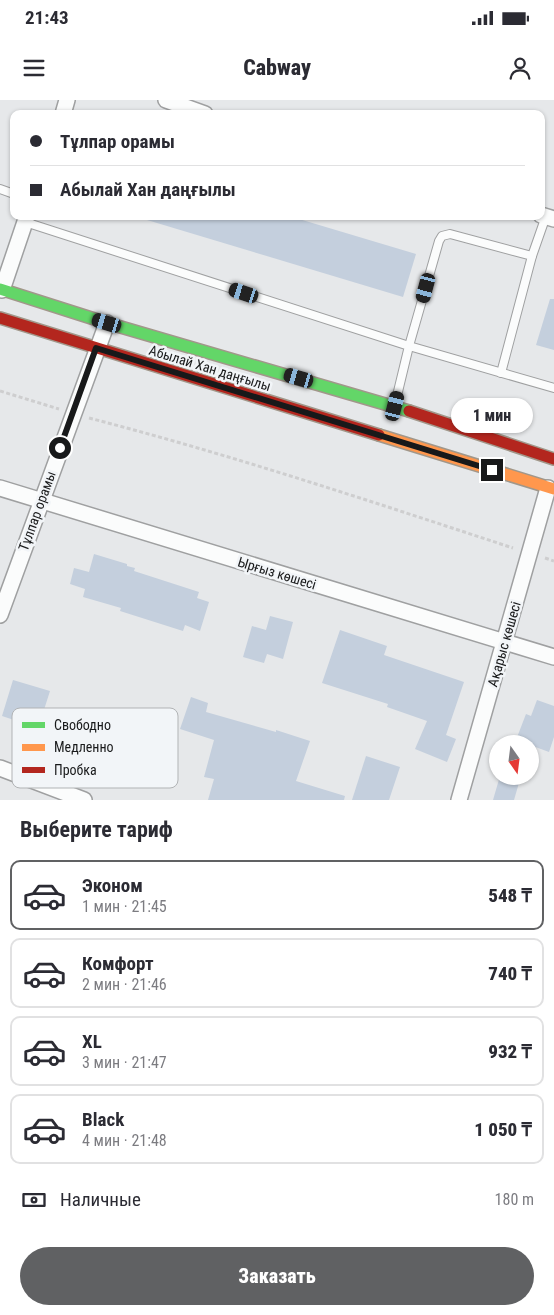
<!DOCTYPE html>
<html lang="ru">
<meta charset="utf-8">
<style>
body{margin:0;font-family:"Roboto Condensed",sans-serif;background:#f2f2f3;color:#2b2b33;height:100vh;display:flex;flex-direction:column;font-size:19px;white-space:nowrap}
*{box-sizing:border-box;margin:0}
p{font-size:16px;color:#7c7c81}
.icon{flex:none;width:28px;height:28px;fill:none;stroke:currentColor;stroke-width:2;stroke-linecap:round;stroke-linejoin:round}
.map{position:relative;height:700px;overflow:hidden}
.details{display:flex;flex-direction:column;background:#fff;flex:1}
.details>*{flex:none}
.top-card{position:absolute;left:10px;top:10px;width:535px;height:110px;border-radius:10px;box-shadow:0 1px 4px #0004;display:grid;align-content:center;height:110px;padding:0 20px;background:#fff}
.needle{width:32px;rotate:166deg}
.tools{position:absolute;left:489px;top:635px;display:grid;gap:10px}
.tools a{display:grid;place-items:center;width:50px;height:50px;border-radius:50%;background:#fff;box-shadow:0 1px 4px #0004;font-size:25px}
.end{position:absolute;width:22px;height:22px;margin:-11px;border:6px solid #18191a;background:#fff;box-shadow:0 0 0 2px #fff}
.from{border-radius:50%}
.bubble{position:absolute;height:35px;border-radius:18px;background:#fff;box-shadow:0 1px 4px #0004;font-size:16px;font-weight:800;line-height:35px;text-align:center}
.car{position:absolute;width:15px;height:30px;margin:-15px -8px;border-radius:6px;box-shadow:0 0 4px 1px #0007;background:linear-gradient(#222 24%,#8ab4d8 0 40%,#222 0 76%,#8ab4d8 0 86%,#222 0)}
.top-card b{display:flex;align-items:center;gap:18px;height:48px;font-size:19px}
.top-card b+b{border-top:1px solid #e1e1e2}
.top-card i{width:12px;height:12px;background:#2b2b33}
ul{padding:0;list-style:none}
li{display:flex;align-items:center;gap:15px;height:70px;margin:0 10px 8px;padding:0 10px;border:2px solid #e1e1e2;border-radius:10px}
li div{flex:1}
li b{display:block;font-size:19px}
li em{font-style:normal;font-weight:800}
li.current{border-color:#606163}
li>.icon{width:45px;height:45px;stroke-width:1.5}
h2{padding:0 20px;font-size:22px;line-height:60px}
.pay{display:flex;align-items:center;gap:12px;height:55px;padding:0 20px;font-size:19px}
.pay p{margin-inline-start:auto}
.primary-button{display:flex;gap:10px;margin-top:auto;padding:10px 20px}
.primary-button a{flex:1;height:58px;border-radius:30px;background:#606163;color:#fff;font-size:20px;font-weight:800;line-height:58px;text-align:center}
.status{display:flex;justify-content:space-between;align-items:center;height:35px;padding:0 25px;background:#fff;direction:ltr}
.status svg{height:14px;fill:currentColor}
header{display:flex;justify-content:space-between;align-items:center;height:65px;padding:0 20px;background:#fff;font-size:22px;font-weight:800}
.map>svg:first-child{display:block}
</style>
<div class="status"><b>21:43</b><svg viewBox="0 0 49 12"><path d="M0 12V9h3v3zM5 12V6h3v6zM10 12V3h3v9zM15 12V0h3v12zM26 1h20v11H26zM47 4h2v5h-2z"/></svg></div>
<header><svg class="icon" aria-label="menu" viewBox="0 0 24 24"><path d="M4 6h16M4 12h16M4 18h16"/></svg>Cabway<svg class="icon" aria-label="person" viewBox="0 0 24 24"><circle cx="12" cy="8" r="4"/><path d="M4 21q1-7 8-7t8 7"/></svg></header>
<div class="map">
<svg width="554" height="700" viewBox="0 0 554 700">
<rect width="100%" height="100%" fill="#e6e8ea"/>
<g fill="#c4cfdd">
<path d="M148 116H289L416 154 403 197 147 120Z"/>
<path d="M550 199H554V250L536 245Z"/>
<path d="M94 454 127 464V466L135 468 134 471 199 492 197 498 209 502 200 531 185 525 183 531 120 511 121 508 83 497 85 489 70 484 74 468 89 472Z"/>
<path d="M270 516 293 522 283 559 267 554 264 563 243 557 252 526 266 530Z"/>
<path d="M340 530 387 546 384 555 464 582 446 635 456 639 447 662 415 649 427 621 387 607 388 604 322 583Z"/>
<path d="M13 580 50 591 34 641 13 635 17 621 2 616Z"/>
<path d="M191 597 208 603 206 612 276 632V630L310 641 296 681 345 696 344 700H208L214 679 204 677 214 640 180 629Z"/>
<path d="M537 600 554 606V637L549 652 530 645V644L516 640 526 614 531 616Z"/>
<path d="M366 656 400 667 389 700H352Z"/>
<path d="M500 676H521L514 700H493Z"/>
</g>
<g fill="none" stroke-linecap="round" stroke-linejoin="round">
<defs>
<g id="lane">
<path d="M0 89 14 94"/>
<path d="M25 122 409 246 395 304"/>
<path d="M532 156 450 134 442 136 439 141 409 246 554 288"/>
<path d="M501 273 532 156 546 116"/>
</g>
<g id="street">
<path d="M166 0 205 14"/>
<path d="M63 14 67 0"/>
<path d="M541 115 554 119"/>
<path d="M2 190 27 116"/>
<path d="M0 388 554 557"/>
<path d="M0 515 107 223"/>
<path d="M0 668 84 700"/>
<path d="M459 700 548 388"/>
</g>
<path id="fast" d="M0 189 107 223 409 311"/>
<path id="slow" d="M379 335 554 389"/>
<g id="jam">
<path d="M0 218 379 335"/>
<path d="M409 311 554 359"/>
</g>
</defs>
<use href="#lane" stroke="#9fa0a1" stroke-width="10"/>
<use href="#street" stroke="#9fa0a1" stroke-width="18"/>
<use href="#fast" stroke="#a1978a" stroke-width="14"/>
<use href="#slow" stroke="#a1978a" stroke-width="14"/>
<use href="#jam" stroke="#a1978a" stroke-width="14"/>
<g stroke="#cececf" stroke-width="3" stroke-dasharray="4 2.5" stroke-linecap="butt">
<path d="M0 291 59 309"/>
<path d="M89 318C232 355 373 402 513 448"/>
<path d="M545 458 554 461"/>
</g>
<use href="#lane" stroke="#fbfcfc" stroke-width="8"/>
<use href="#street" stroke="#fbfcfc" stroke-width="15"/>
<use href="#fast" stroke="#63d668" stroke-width="11"/>
<use href="#slow" stroke="#ff974d" stroke-width="11"/>
<use href="#jam" stroke="#b3261e" stroke-width="11"/>
</g>
<g fill="none" stroke-linecap="round" stroke-linejoin="round">
<path stroke="#18191a" stroke-width="6" d="M60 348 96 248 492 370"/>
</g>
<g text-anchor="middle" stroke-width="5" stroke-linejoin="round" paint-order="stroke">
<g font-size="14" fill="#18191a" stroke="#f2f5f8">
<text transform="translate(210 268) rotate(17)" y="5">Абылай Хан даңғылы</text>
<text transform="translate(37 411) rotate(-70)" y="5">Тұлпар орамы</text>
<text transform="translate(277 473) rotate(17)" y="5">Ырғыз көшесі</text>
<text transform="translate(504 544) rotate(-74)" y="5">Ақарыс көшесі</text>
</g>
</g>
<rect x="12" y="608" width="166" height="80" rx="8" fill="#f2f5f8" stroke="#b1b3b5" stroke-width="1"/>
<rect x="22" y="622" width="23" height="6" fill="#63d668"/>
<rect x="22" y="644" width="23" height="7" fill="#ff974d"/>
<rect x="22" y="667" width="23" height="6" fill="#b3261e"/>
<g font-size="14" fill="#18191a">
<text x="54" y="630">Свободно</text>
<text x="54" y="652">Медленно</text>
<text x="54" y="675">Пробка</text>
</g>
</svg>
<div class="tools">
<a><svg class="needle" viewBox="-14 -14 28 28"><path d="M0-13l5 13h-10z" fill="#e53935"/><path d="M0 13l5-13h-10z" fill="#7c7c81"/></svg></a>
</div>
<i class="end from" style="left:60px;top:348px"></i>
<i class="end" style="left:492px;top:370px"></i>
<div class="bubble" style="left:451px;top:298px;width:82px">1 мин</div>
<i class="car" style="left:426px;top:188px;rotate:195deg"></i>
<i class="car" style="left:244px;top:193px;rotate:288deg"></i>
<i class="car" style="left:107px;top:223px;rotate:287deg"></i>
<i class="car" style="left:299px;top:278px;rotate:286deg"></i>
<i class="car" style="left:395px;top:306px;rotate:14deg"></i>
<div class="top-card">
<b><i class="from"></i>Тұлпар орамы</b>
<b><i></i>Абылай Хан даңғылы</b>
</div>
</div>
<section class="details">
<h2>Выберите тариф</h2>
<ul>
<li class="current"><svg class="icon" aria-label="car" viewBox="0 0 24 24"><path d="M5 17H2v-5l4-1 3-4h7l3 4 3 1v5h-3M9 17h6M6 11h13"/><circle cx="7" cy="17" r="2"/><circle cx="17" cy="17" r="2"/></svg><div><b>Эконом</b><p>1 мин · 21:45</p></div><em>548 ₸</em></li>
<li><svg class="icon" aria-label="car" viewBox="0 0 24 24"><path d="M5 17H2v-5l4-1 3-4h7l3 4 3 1v5h-3M9 17h6M6 11h13"/><circle cx="7" cy="17" r="2"/><circle cx="17" cy="17" r="2"/></svg><div><b>Комфорт</b><p>2 мин · 21:46</p></div><em>740 ₸</em></li>
<li><svg class="icon" aria-label="car" viewBox="0 0 24 24"><path d="M5 17H2v-5l4-1 3-4h7l3 4 3 1v5h-3M9 17h6M6 11h13"/><circle cx="7" cy="17" r="2"/><circle cx="17" cy="17" r="2"/></svg><div><b>XL</b><p>3 мин · 21:47</p></div><em>932 ₸</em></li>
<li><svg class="icon" aria-label="car" viewBox="0 0 24 24"><path d="M5 17H2v-5l4-1 3-4h7l3 4 3 1v5h-3M9 17h6M6 11h13"/><circle cx="7" cy="17" r="2"/><circle cx="17" cy="17" r="2"/></svg><div><b>Black</b><p>4 мин · 21:48</p></div><em>1 050 ₸</em></li>
</ul>
<div class="pay"><svg class="icon" aria-label="cash" viewBox="0 0 24 24"><path d="M3 7h18v10H3z"/><circle cx="12" cy="12" r="2"/></svg>Наличные<p>180 m</p></div>
<div class="primary-button"><a>Заказать</a></div>
</section>
